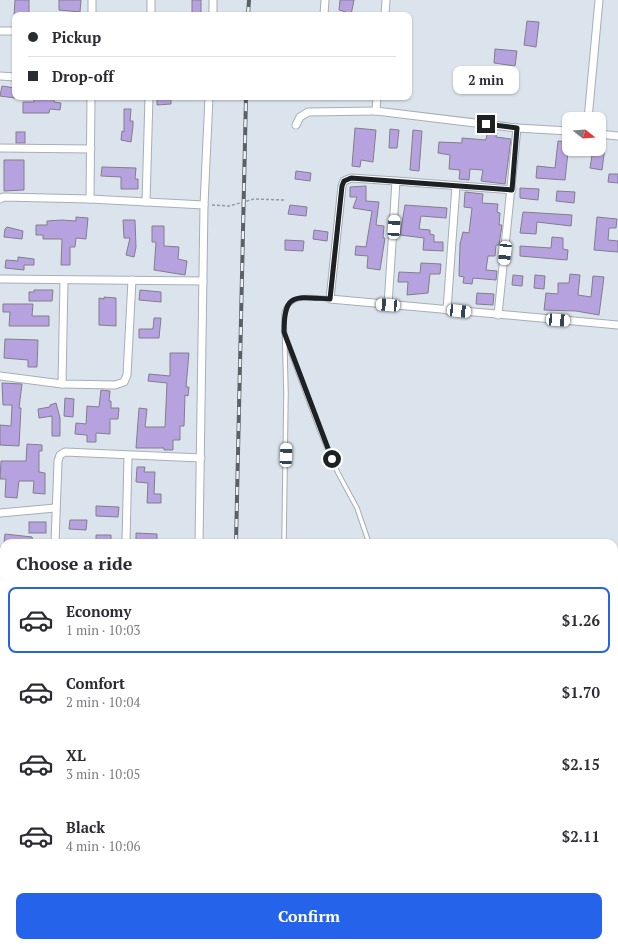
<!DOCTYPE html>
<meta charset="utf-8">
<style>
body{margin:0;font-family:"PT Serif",serif;background:#f7f7f7;color:#2b2b33;height:100vh;display:flex;flex-direction:column;font-size:15px;white-space:nowrap}
*{box-sizing:border-box;margin:0}
p{font-size:13px;color:#7c7c81}
.icon{flex:none;width:22px;height:22px;fill:none;stroke:currentColor;stroke-width:2;stroke-linecap:round;stroke-linejoin:round}
.map{position:relative;flex:1;overflow:hidden}
.sheet{position:absolute;left:0px;top:539px;width:618px;height:408px;display:flex;flex-direction:column;background:#fff;border-radius:12px 12px 0 0;box-shadow:0 1px 3px #0004}
.sheet>*{flex:none}
.top-card{position:absolute;left:12px;top:12px;width:400px;height:88px;border-radius:8px;box-shadow:0 1px 3px #0004;display:grid;align-content:center;height:88px;padding:0 16px;background:#fff}
.needle{width:26px;rotate:107deg}
.fabs{position:absolute;left:562px;top:112px;display:grid;gap:8px}
.fabs a{display:grid;place-items:center;width:44px;height:44px;border-radius:8px;background:#fff;box-shadow:0 1px 3px #0004;font-size:20px}
.end{position:absolute;width:18px;height:18px;margin:-9px;border:5px solid #1d2124;background:#fff;box-shadow:0 0 0 2px #fff}
.from{border-radius:50%}
.bubble{position:absolute;height:28px;border-radius:8px;background:#fff;box-shadow:0 1px 3px #0004;font-size:13px;font-weight:600;line-height:28px;text-align:center}
.car{position:absolute;width:12px;height:24px;margin:-12px -6px;border-radius:5px;box-shadow:0 0 3px 1px #0007;background:linear-gradient(#fff 24%,#345 0 40%,#fff 0 76%,#345 0 86%,#fff 0)}
.top-card b{display:flex;align-items:center;gap:14px;height:38px;font-size:15px}
.top-card b+b{border-top:1px solid #e1e1e2}
.top-card i{width:10px;height:10px;background:#2b2b33}
ul{padding:0;list-style:none}
li{display:flex;align-items:center;gap:12px;height:66px;margin:0 8px 6px;padding:0 8px;border:2px solid transparent;border-radius:8px}
li div{flex:1}
li b{display:block;font-size:15px}
li em{font-style:normal;font-weight:600}
li.current{border-color:#2563eb}
li>.icon{width:36px;height:36px;stroke-width:1.5}
h2{padding:0 16px;font-size:18px;line-height:48px}
.primary-button{display:flex;gap:8px;margin-top:auto;padding:8px 16px}
.primary-button a{flex:1;height:46px;border-radius:8px;background:#2563eb;color:#fff;font-size:16px;font-weight:600;line-height:46px;text-align:center}
.map>svg:first-child{display:block}
</style>
<div class="map">
<svg width="618" height="947" viewBox="0 0 618 947">
<rect width="100%" height="100%" fill="#dbe4ed"/>
<g fill="#b7a2e0" stroke="#817e89">
<path d="M15 0H29V15H14Z"/>
<path d="M59 0H81L80 12 59 10Z"/>
<rect x="192" y="0" width="9" height="14"/>
<path d="M340 0H354L351 15H345L346 12 339 10Z"/>
<path d="M527 21 539 22 536 47 524 45Z"/>
<path d="M495 49 517 51 515 66 494 63Z"/>
<path d="M2 86 15 88V98L0 96Z"/>
<path d="M34 97H54V102L61 103 60 110 50 109 49 113H23V102H34Z"/>
<path d="M157 97H171V104L157 105Z"/>
<path d="M124 109H131L130 121H133V126L131 142 121 140 122 131 124 132Z"/>
<path d="M355 128 376 130 373 162 361 160 360 167 352 166Z"/>
<path d="M390 129 399 130 397 148H389Z"/>
<path d="M413 130 422 131 419 171 410 170Z"/>
<rect x="16" y="132" width="9" height="11"/>
<path d="M487 133H497L496 137 511 139 505 184 481 181 483 170 470 169 469 180 459 179 460 170 449 169 450 155 438 153 439 142 462 143V138L486 140Z"/>
<path d="M558 141 569 142 565 180 536 178 537 166 555 168Z"/>
<path d="M599 146 605 147 602 170 590 168 593 149H599Z"/>
<path d="M4 160H24V190L4 191Z"/>
<path d="M102 167 136 168 135 179H138V189H121V177L101 176Z"/>
<path d="M296 171 311 173 310 181 295 179Z"/>
<path d="M609 174H618V183L608 182Z"/>
<path d="M366 186V201L379 202 376 225 384 226 383 238H385L380 270 367 268 368 256 355 255 356 246 366 247 372 211 353 208 357 197H350V187Z"/>
<path d="M520 188 539 189 538 200 520 198Z"/>
<path d="M557 191 575 192 574 203 556 201Z"/>
<path d="M465 192 483 194 482 203 498 204 497 212 500 213 499 225H502L499 245H496L495 256H488L486 270 497 271 496 280 473 278 472 284 463 283 464 277 459 276 460 244 463 232 469 233 472 208 464 207Z"/>
<path d="M290 205 307 207 306 216 288 214Z"/>
<path d="M405 205 447 208 446 218 421 216 419 229 430 230V234L434 235V242H443V251L423 250 424 238 400 235Z"/>
<path d="M523 212 572 215 571 226 537 222 536 234 520 233Z"/>
<path d="M76 217 88 218 86 239 76 238 75 247H70V265H61L62 239H43V235H36V225H47V221L62 220 76 221Z"/>
<path d="M597 217 617 219 616 228H609L608 240 618 241V252L594 250Z"/>
<path d="M123 220H135L136 247 134 257 126 255 130 238H124Z"/>
<path d="M152 226H164V246L179 247 178 259 187 261 185 275 154 270 156 242H152Z"/>
<path d="M7 227 23 231 22 239 4 237 5 229Z"/>
<path d="M314 230 328 232 327 241 313 239Z"/>
<path d="M552 237 563 238V249L568 250 567 260 520 256V246L551 248Z"/>
<path d="M285 240 304 241 303 251 285 250Z"/>
<path d="M18 257 34 259V265H24V270L5 268 6 260 18 261Z"/>
<path d="M421 263 441 264 440 274H430L428 293 407 295 408 282H398L399 272 420 273Z"/>
<path d="M570 274 580 275 578 295 591 297 593 276 604 277 599 315 576 311 544 310 546 293 558 294V283H569Z"/>
<path d="M513 275 523 276 522 286 512 285Z"/>
<path d="M535 275 545 276 544 289 534 288Z"/>
<path d="M34 290H53L52 301H29V292H34Z"/>
<path d="M140 290 161 292V302L139 300Z"/>
<path d="M477 293 494 294 493 305 476 304Z"/>
<path d="M104 297 116 298V326L99 325V298L104 299Z"/>
<path d="M3 304H33L32 316H49V326H9L10 312H3Z"/>
<path d="M154 318H161L159 338H139V329H153Z"/>
<path d="M5 339 38 340 37 367H28V360L4 358Z"/>
<path d="M170 353H189L186 387H189L188 396 185 395 184 426H180V440H173V450H164V448H136L139 408 147 409 145 427H165L167 383 148 381 149 374 170 376Z"/>
<path d="M2 383 22 384 19 408H21L19 446 0 445V425L11 426 12 405H3Z"/>
<path d="M101 390 110 391 109 401H111V408H119L118 419H110V434L96 433V442H87V435L75 434 76 423 86 424 87 406 99 407Z"/>
<path d="M65 398 74 399 73 417 64 416Z"/>
<path d="M56 403 60 418V436H52V416L39 418 38 409 50 407V405Z"/>
<path d="M27 444 42 445V451H39V472L45 473V494L33 493 34 481H19L17 498 5 497 6 479H0L1 461H26Z"/>
<path d="M137 467H145L144 472H155L154 494H161V503H147L148 483 136 482Z"/>
<path d="M96 506 119 507 118 517 96 516Z"/>
<path d="M70 520H87L86 530 69 529Z"/>
<rect x="29" y="522" width="17" height="11"/>
<path d="M136 533 157 534V542L136 543Z"/>
<path d="M5 534 32 537 33 543H4Z"/>
<path d="M96 535H111V543L96 542Z"/>
</g>
<g fill="none" stroke-linecap="round" stroke-linejoin="round">
<defs>
<g id="service">
<path d="M285 337 320 431 338 473 357 508 369 543"/>
<path d="M284 543 286 393 284 313C290 292 313 298 330 299"/>
<path d="M0 830 4 833"/>
<path d="M126 943 130 947"/>
<path d="M572 943 576 947"/>
</g>
<g id="minor">
<path d="M92 15V0"/>
<path d="M151 15V0"/>
<path d="M213 15V0"/>
<path d="M324 15 325 0"/>
<path d="M385 15 386 0"/>
<path d="M0 31H15"/>
<path d="M0 76 15 77"/>
<path d="M377 97 376 111 517 128 569 131"/>
<path d="M588 119 599 0"/>
<path d="M296 125 300 117 308 112 376 111"/>
<path d="M599 134 618 136"/>
<path d="M0 148 91 149"/>
<path d="M396 181 351 178 344 181 342 186 330 299 618 325"/>
<path d="M0 199 3 197 90 199 204 205"/>
<path d="M90 199 91 97"/>
<path d="M146 202 149 97"/>
<path d="M0 279 203 281"/>
<path d="M64 280 62 384 115 385 124 382 127 375 132 280"/>
<path d="M388 305 396 181 512 190"/>
<path d="M447 310 456 186"/>
<path d="M498 315 517 128"/>
<path d="M0 376 62 384"/>
<path d="M0 513 55 508"/>
<path d="M55 543 58 461 60 455 65 452 201 458"/>
<path d="M126 543 128 456"/>
<path d="M199 543 204 205 209 97"/>
<path d="M0 760 4 763"/>
</g>
</defs>
<use href="#service" stroke="#a6aeb7" stroke-width="5.5"/>
<use href="#minor" stroke="#a6aeb7" stroke-width="9"/>
<g stroke="#939aa1" stroke-width="1.5" stroke-dasharray="3 2" stroke-linecap="butt">
<path d="M212 205 229 206 254 199 284 200"/>
<path d="M614 631 618 625"/>
<path d="M186 943V947"/>
<path d="M275 947V943"/>
</g>
<use href="#service" stroke="#fff" stroke-width="3.5"/>
<use href="#minor" stroke="#fff" stroke-width="7"/>
<defs>
<g id="rail">
<path d="M248 15 249 0"/>
<path d="M236 543 246 97"/>
<path d="M226 947V943"/>
</g>
</defs>
<use href="#rail" stroke="#5b6065" stroke-width="4"/>
<use href="#rail" stroke="#e8f1fa" stroke-width="2.5" stroke-dasharray="8" stroke-linecap="butt"/>
</g>
<g fill="none" stroke-linecap="round" stroke-linejoin="round">
<path stroke="#1d2124" stroke-width="5" d="M332 459 284 332C284 292 294 297 330 299L342 186 344 181 351 178 512 190 517 128 486 124"/>
</g>
</svg>
<div class="fabs">
<a><svg class="needle" viewBox="-14 -14 28 28"><path d="M0-13l5 13h-10z" fill="#e53935"/><path d="M0 13l5-13h-10z" fill="#7c7c81"/></svg></a>
</div>
<i class="end from" style="left:332px;top:459px"></i>
<i class="end" style="left:486px;top:124px"></i>
<div class="bubble" style="left:453px;top:66px;width:66px">2 min</div>
<i class="car" style="left:394px;top:227px;rotate:3deg"></i>
<i class="car" style="left:505px;top:253px;rotate:186deg"></i>
<i class="car" style="left:388px;top:305px;rotate:274deg"></i>
<i class="car" style="left:459px;top:311px;rotate:96deg"></i>
<i class="car" style="left:558px;top:320px;rotate:94deg"></i>
<i class="car" style="left:286px;top:455px;rotate:2deg"></i>
<div class="top-card">
<b><i class="from"></i>Pickup</b>
<b><i></i>Drop-off</b>
</div>
<section class="sheet">
<h2>Choose a ride</h2>
<ul>
<li class="current"><svg class="icon" aria-label="car" viewBox="0 0 24 24"><path d="M5 17H2v-5l4-1 3-4h7l3 4 3 1v5h-3M9 17h6M6 11h13"/><circle cx="7" cy="17" r="2"/><circle cx="17" cy="17" r="2"/></svg><div><b>Economy</b><p>1 min · 10:03</p></div><em>$1.26</em></li>
<li><svg class="icon" aria-label="car" viewBox="0 0 24 24"><path d="M5 17H2v-5l4-1 3-4h7l3 4 3 1v5h-3M9 17h6M6 11h13"/><circle cx="7" cy="17" r="2"/><circle cx="17" cy="17" r="2"/></svg><div><b>Comfort</b><p>2 min · 10:04</p></div><em>$1.70</em></li>
<li><svg class="icon" aria-label="car" viewBox="0 0 24 24"><path d="M5 17H2v-5l4-1 3-4h7l3 4 3 1v5h-3M9 17h6M6 11h13"/><circle cx="7" cy="17" r="2"/><circle cx="17" cy="17" r="2"/></svg><div><b>XL</b><p>3 min · 10:05</p></div><em>$2.15</em></li>
<li><svg class="icon" aria-label="car" viewBox="0 0 24 24"><path d="M5 17H2v-5l4-1 3-4h7l3 4 3 1v5h-3M9 17h6M6 11h13"/><circle cx="7" cy="17" r="2"/><circle cx="17" cy="17" r="2"/></svg><div><b>Black</b><p>4 min · 10:06</p></div><em>$2.11</em></li>
</ul>
<div class="primary-button"><a>Confirm</a></div>
</section>
</div>
